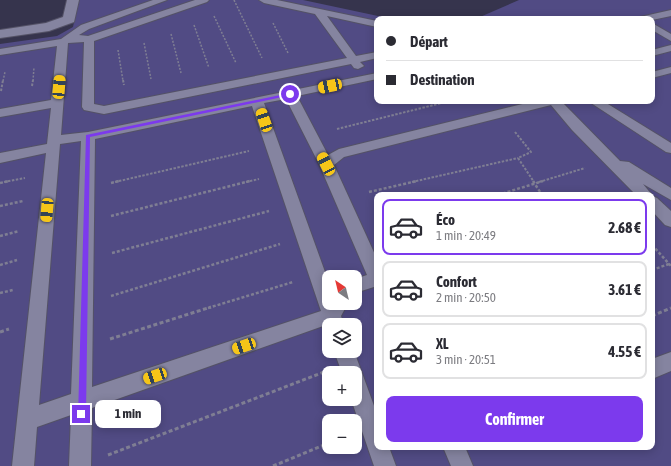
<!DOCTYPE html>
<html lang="fr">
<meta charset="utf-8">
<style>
body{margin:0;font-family:"Asap Condensed",sans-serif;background:#f2f2f3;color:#2b2b33;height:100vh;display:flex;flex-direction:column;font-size:15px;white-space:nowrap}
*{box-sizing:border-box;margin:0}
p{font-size:13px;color:#7c7c81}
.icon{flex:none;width:22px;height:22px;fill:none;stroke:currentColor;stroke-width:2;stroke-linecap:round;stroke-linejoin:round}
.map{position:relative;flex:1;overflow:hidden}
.sheet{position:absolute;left:374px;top:192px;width:281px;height:258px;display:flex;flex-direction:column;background:#fff;border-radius:8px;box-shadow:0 2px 10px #0003}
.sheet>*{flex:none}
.banner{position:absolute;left:374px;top:16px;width:281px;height:88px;border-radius:8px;box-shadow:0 2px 10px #0003;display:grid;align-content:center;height:88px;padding:0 12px;background:#fff}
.needle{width:26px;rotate:325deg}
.tools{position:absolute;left:322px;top:270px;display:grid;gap:8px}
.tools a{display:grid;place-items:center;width:40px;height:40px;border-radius:8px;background:#fff;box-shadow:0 2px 10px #0003;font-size:20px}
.end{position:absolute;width:18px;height:18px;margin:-9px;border:5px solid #7c3aed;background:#fff;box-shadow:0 0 0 2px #fff}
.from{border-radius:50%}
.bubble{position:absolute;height:28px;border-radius:8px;background:#fff;box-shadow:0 2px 10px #0003;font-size:13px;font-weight:700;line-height:28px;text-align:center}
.car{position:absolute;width:12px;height:24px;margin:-12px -6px;border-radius:5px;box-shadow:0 0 3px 1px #0007;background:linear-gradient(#f5c518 24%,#345 0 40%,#f5c518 0 76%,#345 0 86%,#f5c518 0)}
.banner b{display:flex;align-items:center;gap:14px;height:38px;font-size:15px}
.banner b+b{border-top:1px solid #e1e1e2}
.banner i{width:10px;height:10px;background:#2b2b33}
ul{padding:7px 0 0;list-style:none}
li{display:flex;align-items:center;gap:12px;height:56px;margin:0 8px 6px;padding:0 4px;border:2px solid #e1e1e2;border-radius:8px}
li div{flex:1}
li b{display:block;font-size:15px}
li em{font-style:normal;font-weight:700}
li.selected{border-color:#7c3aed}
li>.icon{width:36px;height:36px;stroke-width:1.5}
.primary-button{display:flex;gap:8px;margin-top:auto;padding:8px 12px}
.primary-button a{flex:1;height:46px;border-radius:8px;background:#7c3aed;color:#fff;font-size:16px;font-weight:700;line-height:46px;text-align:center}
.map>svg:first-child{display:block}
</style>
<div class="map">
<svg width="671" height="466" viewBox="0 0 671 466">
<rect width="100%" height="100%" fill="#36344d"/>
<path fill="#514b84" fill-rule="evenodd" d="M79 0H303L378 16 480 17 519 0H671V466H0V44L57 36 73 27ZM377 19H652V101H377ZM377 195H652V447H377ZM329 277H355V303H329ZM329 325H355V351H329ZM329 373H355V399H329ZM329 421H355V447H329Z"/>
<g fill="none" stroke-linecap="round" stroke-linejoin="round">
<defs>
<g id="lane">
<path d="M153 0H167L89 29 79 35 88 36 195 0H209L207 2 94 41V104L104 106 347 58 315 14 264 3 259 0H277L377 21V27L327 16 356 56 377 52V58L360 62 364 66 358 69 354 68 351 64 104 114 84 110 82 107 84 42 68 43 61 135 88 132 377 73V79L297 96 328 155 339 149 535 101H561L620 161 629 162 671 188V200L643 184 652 195V196L636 195 572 130 551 105 344 157 334 165 377 259V286L355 293V279L367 275 319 164 286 99 264 103 329 283V303H348L341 316 343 322 342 325H329V329L326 325 92 408 91 466H69L71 415 37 427 34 466H12L46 153 0 163V153L47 144 51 108 0 117V109L51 100 57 46 0 55V49L61 39 81 25ZM252 106 321 311 92 387 95 139ZM81 141 71 394 39 405 60 144Z"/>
<path d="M671 10V16L652 20 638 19 640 17Z"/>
<path d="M652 23 671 34V41L652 30Z"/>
<path d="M671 45V51L652 56V50Z"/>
<path d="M671 67V73L652 78V72Z"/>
<path d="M588 101H603L671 143V153L666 152Z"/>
<path d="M652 196 657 198 671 211V227L665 225 652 211Z"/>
<path d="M334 351H354L377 414V447H389L396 466H374L351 399H355V373H342Z"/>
<path d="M671 352V371L652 379V359Z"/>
<path d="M443 447H465L473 466H451Z"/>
</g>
<path id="street" d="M67 0H79L74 22 49 31 0 38V30L46 23 63 17Z"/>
</defs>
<use href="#lane" stroke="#545266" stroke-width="2"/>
<use href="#street" stroke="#545266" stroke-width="2"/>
<g stroke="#7f7e93" stroke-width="1.5" stroke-dasharray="2 1.5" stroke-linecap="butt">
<path d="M234 0 262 58"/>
<path d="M214 16 236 63"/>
<path d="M273 23 288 53"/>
<path d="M194 25 209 68"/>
<path d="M171 34 181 73"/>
<path d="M144 43 151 79"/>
<path d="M118 50 123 81"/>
<path d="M3 81 5 72"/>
<path d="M33 81 34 67"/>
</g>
<g stroke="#7f7e93" stroke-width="2" stroke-dasharray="2.5 1.5" stroke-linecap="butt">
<path d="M123 80 124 85"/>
<path d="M32 86 33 80"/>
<path d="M1 91 3 80"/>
<path d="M337 129 450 101"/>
<path d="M515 132 531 152 518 158 534 182"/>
<path d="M4 182 25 178"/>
<path d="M115 182 249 151"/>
<path d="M246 182 259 179"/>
<path d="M412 182 518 158"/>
<path d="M539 182 585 168"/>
</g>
<g stroke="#7f7e93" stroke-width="2.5" stroke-dasharray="3 2" stroke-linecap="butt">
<path d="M533 181 542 195"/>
<path d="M0 183 9 181"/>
<path d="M111 183 119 181"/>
<path d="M369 192 417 181"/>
<path d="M498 195 543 181"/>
<path d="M0 206 23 201"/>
<path d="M111 216 250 181"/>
<path d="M0 236 19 231"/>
<path d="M652 245 671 266"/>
<path d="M112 253 269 211"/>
<path d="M0 265 17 260"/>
<path d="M652 270 669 264"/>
<path d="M0 293 13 290"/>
<path d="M111 296 280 244"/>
<path d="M208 308 293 282"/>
</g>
<g stroke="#7f7e93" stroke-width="3" stroke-dasharray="4 2.5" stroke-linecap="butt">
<path d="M652 316 671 308"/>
<path d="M0 332 9 329"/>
<path d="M110 339 211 307"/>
<path d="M108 455 324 372"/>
<path d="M273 466 329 443"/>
</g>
<use href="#lane" fill="#8584a0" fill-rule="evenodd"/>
<use href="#street" fill="#8584a0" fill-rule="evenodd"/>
</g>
<path fill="#7c3aed" d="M290 93 292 95 90 137 86 414 84 417H78L86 135Z"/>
</svg>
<div class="tools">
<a><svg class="needle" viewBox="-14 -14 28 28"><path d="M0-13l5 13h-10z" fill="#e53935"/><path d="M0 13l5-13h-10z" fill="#7c7c81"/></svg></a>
<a><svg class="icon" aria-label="layers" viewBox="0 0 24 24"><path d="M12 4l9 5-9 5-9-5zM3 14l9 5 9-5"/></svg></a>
<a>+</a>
<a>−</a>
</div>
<i class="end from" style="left:290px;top:94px"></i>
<i class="end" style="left:81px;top:414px"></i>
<div class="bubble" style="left:95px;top:400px;width:66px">1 min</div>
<i class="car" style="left:330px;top:86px;rotate:258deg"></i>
<i class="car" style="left:59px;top:87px;rotate:5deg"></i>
<i class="car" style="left:264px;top:120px;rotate:341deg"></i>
<i class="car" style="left:326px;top:164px;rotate:333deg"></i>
<i class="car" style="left:47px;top:210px;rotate:185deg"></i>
<i class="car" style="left:244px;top:346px;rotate:251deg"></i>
<i class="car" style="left:155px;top:376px;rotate:251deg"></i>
<div class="banner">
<b><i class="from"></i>Départ</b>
<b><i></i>Destination</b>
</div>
<section class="sheet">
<ul>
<li class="selected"><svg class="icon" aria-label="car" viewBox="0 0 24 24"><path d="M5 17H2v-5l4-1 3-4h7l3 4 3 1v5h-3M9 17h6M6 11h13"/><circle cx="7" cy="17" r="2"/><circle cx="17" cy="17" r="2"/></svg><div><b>Éco</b><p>1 min · 20:49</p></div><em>2.68 €</em></li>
<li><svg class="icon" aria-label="car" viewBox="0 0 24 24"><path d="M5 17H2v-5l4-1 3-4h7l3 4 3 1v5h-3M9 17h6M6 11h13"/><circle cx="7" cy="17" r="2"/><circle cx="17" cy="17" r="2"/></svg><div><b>Confort</b><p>2 min · 20:50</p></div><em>3.61 €</em></li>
<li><svg class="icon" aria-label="car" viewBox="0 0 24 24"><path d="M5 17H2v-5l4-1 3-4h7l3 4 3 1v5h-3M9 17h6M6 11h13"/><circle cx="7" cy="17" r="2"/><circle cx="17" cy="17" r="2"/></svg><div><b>XL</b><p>3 min · 20:51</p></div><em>4.55 €</em></li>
</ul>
<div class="primary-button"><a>Confirmer</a></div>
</section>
</div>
